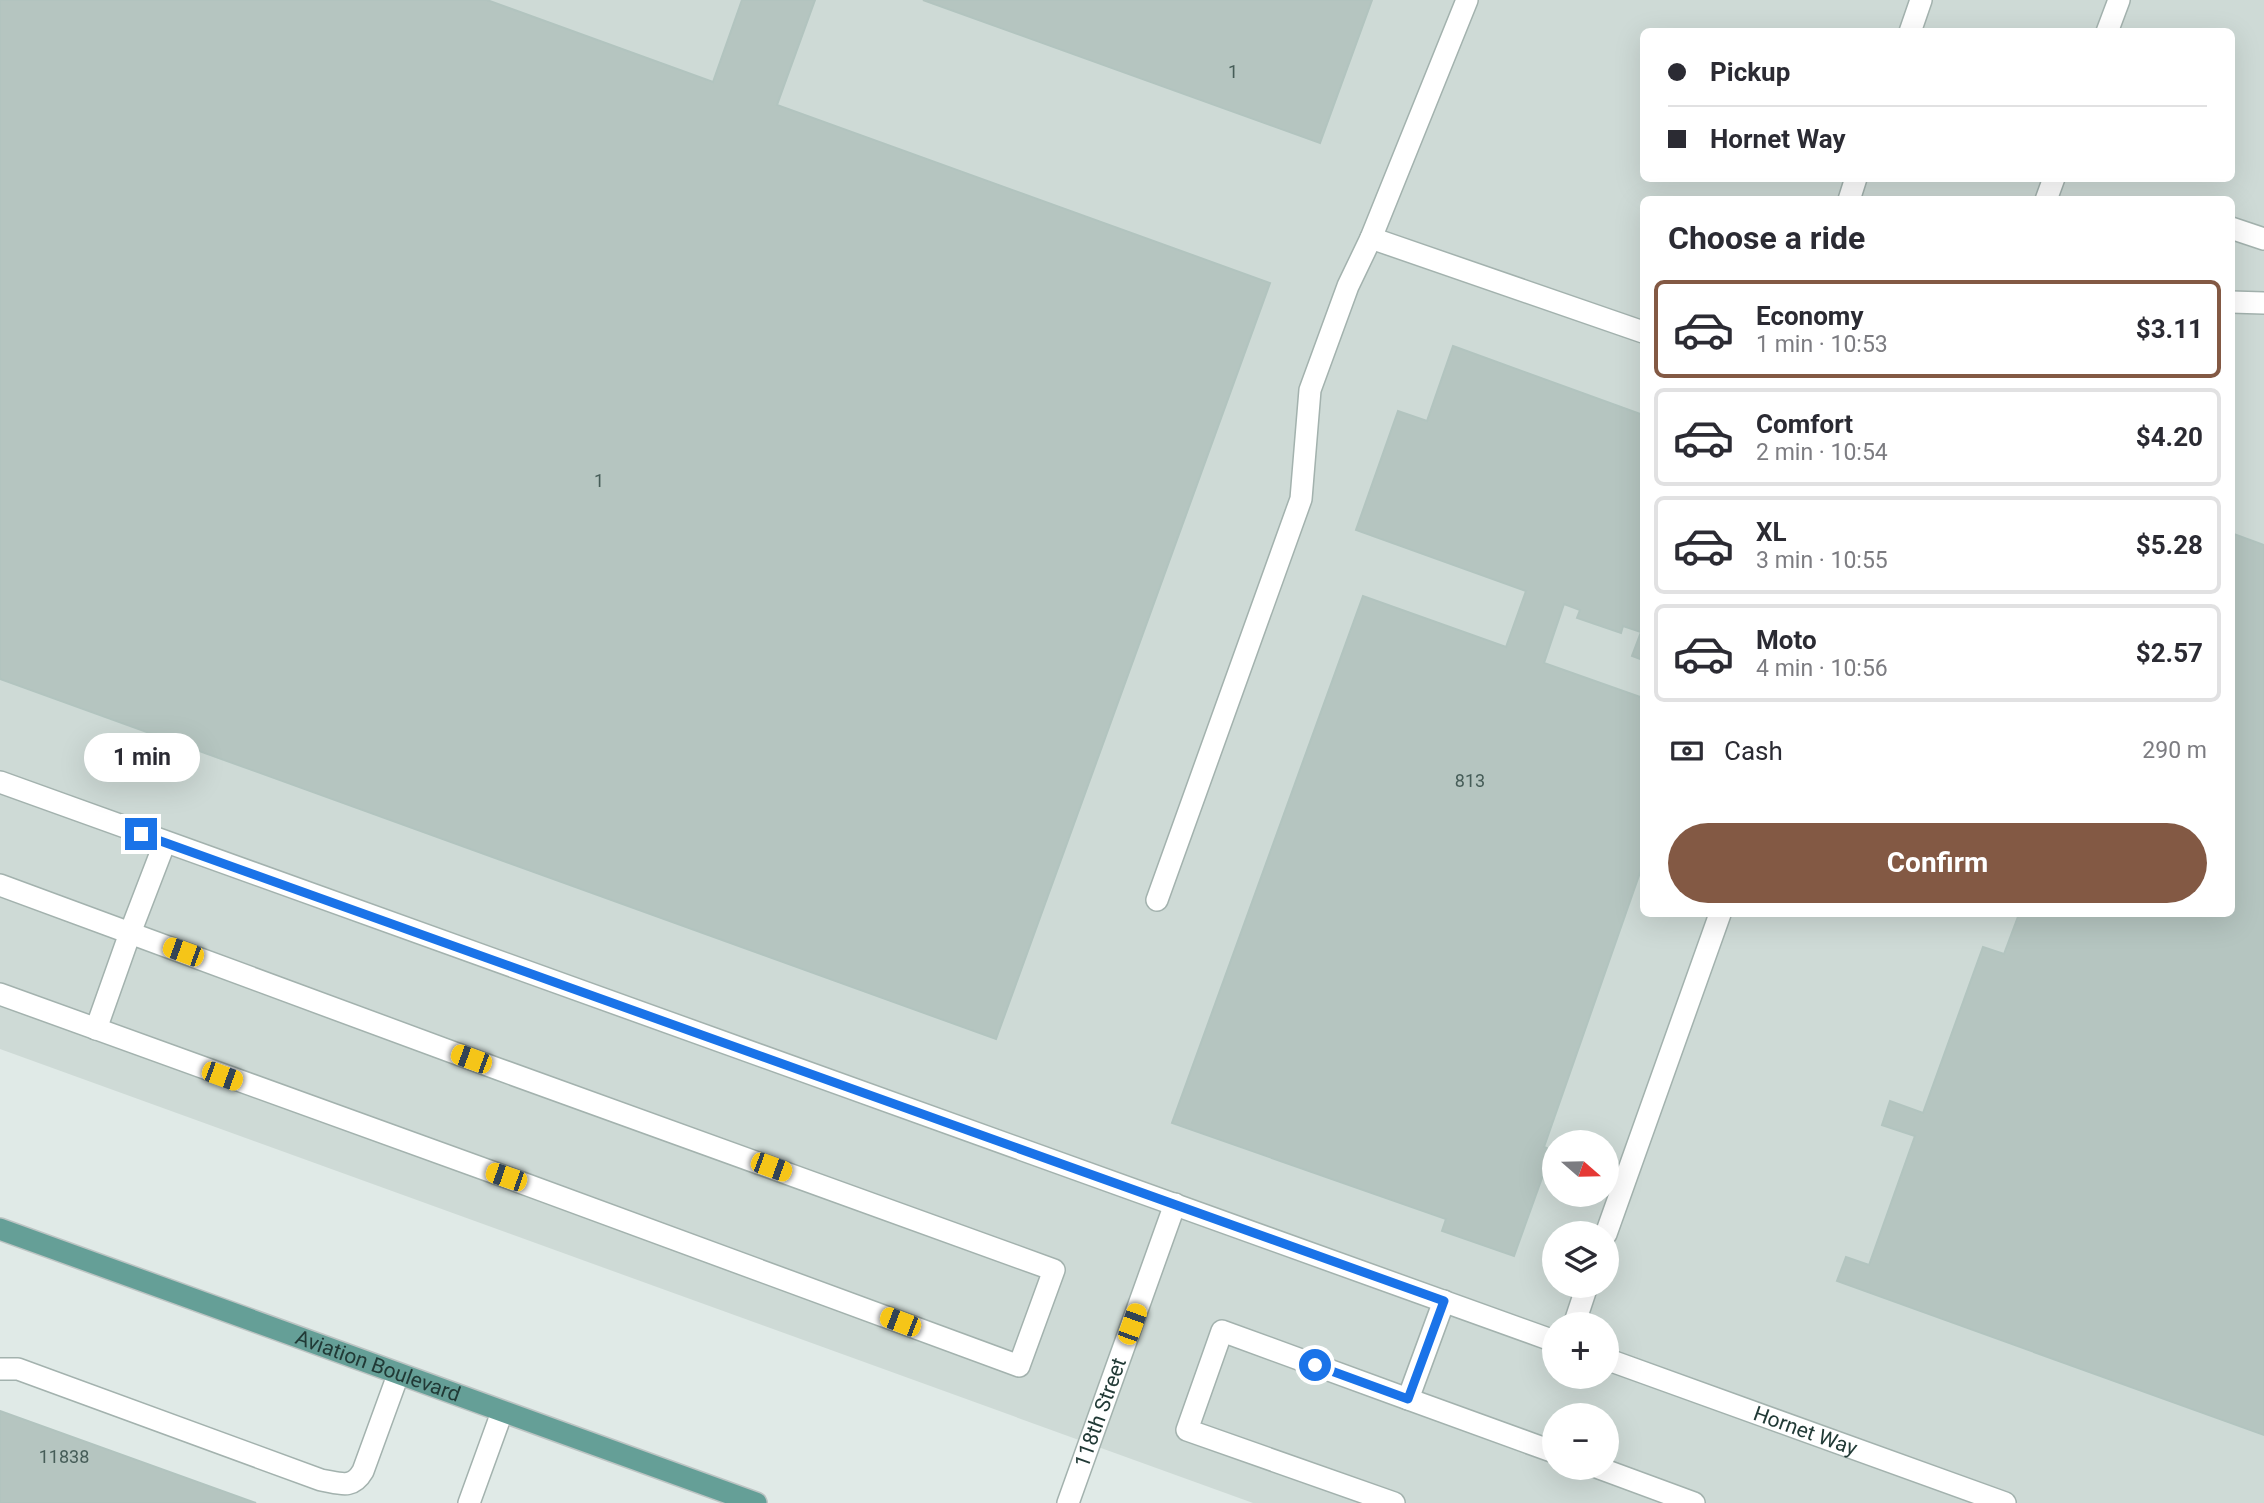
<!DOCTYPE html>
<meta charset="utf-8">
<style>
body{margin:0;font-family:Roboto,sans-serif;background:#f7f7f7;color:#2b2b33;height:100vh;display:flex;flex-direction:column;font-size:26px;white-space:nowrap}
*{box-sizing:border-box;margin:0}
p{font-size:23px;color:#7c7c81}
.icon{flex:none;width:38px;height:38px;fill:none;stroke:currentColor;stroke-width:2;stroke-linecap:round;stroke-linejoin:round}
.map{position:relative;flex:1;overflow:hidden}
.side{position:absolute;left:1640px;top:196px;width:595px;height:721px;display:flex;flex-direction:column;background:#fff;border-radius:10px;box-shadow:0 7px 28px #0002}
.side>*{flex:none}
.guide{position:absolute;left:1640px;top:28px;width:595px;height:154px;border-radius:10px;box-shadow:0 7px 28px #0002;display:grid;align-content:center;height:154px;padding:0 28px;background:#fff}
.needle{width:46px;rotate:110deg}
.fabs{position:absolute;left:1542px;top:1130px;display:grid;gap:14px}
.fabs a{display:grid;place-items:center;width:77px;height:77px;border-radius:50%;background:#fff;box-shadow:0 7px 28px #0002;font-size:35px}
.end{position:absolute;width:32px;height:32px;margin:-16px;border:9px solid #1a73e8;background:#fff;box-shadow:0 0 0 4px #fff}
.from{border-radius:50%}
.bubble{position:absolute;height:49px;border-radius:24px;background:#fff;box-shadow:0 7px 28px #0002;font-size:23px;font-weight:700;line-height:49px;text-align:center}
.car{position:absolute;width:21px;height:42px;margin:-21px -10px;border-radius:9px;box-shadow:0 0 5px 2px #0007;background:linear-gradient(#f5c518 24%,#345 0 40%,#f5c518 0 76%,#345 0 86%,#f5c518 0)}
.guide b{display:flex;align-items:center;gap:24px;height:66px;font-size:26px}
.guide b+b{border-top:2px solid #e1e1e2}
.guide i{width:18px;height:18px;background:#2b2b33}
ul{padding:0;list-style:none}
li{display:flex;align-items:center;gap:21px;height:98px;margin:0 14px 10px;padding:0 14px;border:4px solid #e1e1e2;border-radius:10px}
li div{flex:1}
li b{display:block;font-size:26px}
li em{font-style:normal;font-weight:700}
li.selected{border-color:#835944}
li>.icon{width:63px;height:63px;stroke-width:1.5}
h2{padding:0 28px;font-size:32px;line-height:84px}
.pay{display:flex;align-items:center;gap:18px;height:77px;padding:0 28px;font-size:26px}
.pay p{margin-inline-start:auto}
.primary-button{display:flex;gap:14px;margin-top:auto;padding:14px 28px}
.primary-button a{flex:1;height:80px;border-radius:42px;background:#835944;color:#fff;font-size:28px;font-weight:700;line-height:80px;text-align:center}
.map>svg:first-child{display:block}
</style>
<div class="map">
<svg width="2264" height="1503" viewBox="0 0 2264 1503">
<rect width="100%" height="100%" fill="#e0eae7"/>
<path fill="#cedad6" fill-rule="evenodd" d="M0 0H2264V1503H1253L0 1049ZM1643 32H2231V178H1643ZM1643 200H2231V914H1643ZM1554 1143H1606V1195H1554ZM1554 1234H1606V1286H1554ZM1554 1325H1606V1377H1554ZM1554 1416H1606V1468H1554Z"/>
<g fill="#b5c5c0" stroke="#b2c4bf" stroke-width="2">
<path d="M0 0H487L713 82 742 0H815L777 105 1270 283 996 1039 0 679Z"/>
<path d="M923 0H1372L1320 143Z"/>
<path d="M1453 346 1643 415V660L1632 656 1641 632 1623 626 1621 633 1577 618 1580 610 1564 604 1544 663 1643 698V864L1544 1147 1552 1150 1514 1256 1442 1231 1446 1219 1172 1123 1363 596 1506 647 1526 591 1356 530 1398 411 1427 421Z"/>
<path d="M2231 533 2264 545V1435L1837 1281 1846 1257 1869 1265 1915 1136 1882 1125 1890 1101 1923 1113 1983 947 2004 954 2019 914H2231Z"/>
<path d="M0 1411 256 1503H0Z"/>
</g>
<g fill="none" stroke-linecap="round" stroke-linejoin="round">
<defs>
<g id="minor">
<path d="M1467 0 1371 238 1643 332"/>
<path d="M1910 32 1921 0"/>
<path d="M2107 32 2119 0"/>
<path d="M1849 200 1856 178"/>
<path d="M2046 200 2054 178"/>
<path d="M2231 228 2264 239"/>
<path d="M2231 302 2264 303"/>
<path d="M0 782 1554 1341"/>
<path d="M0 885 130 933 96 1029"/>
<path d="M1157 900 1301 499 1310 390 1348 286 1371 238"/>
<path d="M0 994 506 1177 1019 1366 1054 1270 498 1069 130 933 165 842"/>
<path d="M1606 1234 1720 914"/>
<path d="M1574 1325 1587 1286"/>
<path id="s1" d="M1606 1359 2005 1503"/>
<path d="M0 1369H18L321 1480C340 1483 352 1490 363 1471L398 1375"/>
<path d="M1408 1399 1554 1452"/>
<path d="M1599 1468 1694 1503"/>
<path d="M469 1503 502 1412"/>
<path id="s2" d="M1068 1503 1175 1204"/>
<path d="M1394 1503 1187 1430 1222 1331 1408 1399 1444 1301"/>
</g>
<g id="major">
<path id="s3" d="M0 1229 756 1503"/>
</g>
</defs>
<use href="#minor" stroke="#a3b2ae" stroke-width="24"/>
<use href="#major" stroke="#bcc4c3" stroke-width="24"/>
<use href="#minor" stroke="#fff" stroke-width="21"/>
<use href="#major" stroke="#659f97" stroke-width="21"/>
</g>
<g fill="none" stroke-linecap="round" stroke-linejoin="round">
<path stroke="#1a73e8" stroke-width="9" d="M141 834 1444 1301 1408 1399 1315 1365"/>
</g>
<g text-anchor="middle" stroke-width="5" stroke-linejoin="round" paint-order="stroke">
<g font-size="18" fill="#465d58">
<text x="1233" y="78">1</text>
<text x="599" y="487">1</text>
<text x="1470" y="787">813</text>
<text x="64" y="1463">11838</text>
</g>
<g font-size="21" fill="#213a36" stroke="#f0f7f4">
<text dy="7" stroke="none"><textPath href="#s3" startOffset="402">Aviation Boulevard</textPath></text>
<text dy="7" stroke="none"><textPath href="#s2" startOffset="96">118th Street</textPath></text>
<text dy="7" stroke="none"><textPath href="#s1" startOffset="212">Hornet Way</textPath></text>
</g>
</g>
</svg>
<div class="fabs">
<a><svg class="needle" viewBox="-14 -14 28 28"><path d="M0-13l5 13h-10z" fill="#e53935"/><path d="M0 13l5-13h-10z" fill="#7c7c81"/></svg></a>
<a><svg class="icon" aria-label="layers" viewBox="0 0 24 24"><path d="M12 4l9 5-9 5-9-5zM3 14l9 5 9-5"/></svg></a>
<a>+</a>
<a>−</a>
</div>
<i class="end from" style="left:1315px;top:1365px"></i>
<i class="end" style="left:141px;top:834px"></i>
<div class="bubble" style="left:84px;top:733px;width:116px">1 min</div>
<i class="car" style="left:183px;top:952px;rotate:290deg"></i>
<i class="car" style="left:471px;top:1059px;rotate:290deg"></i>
<i class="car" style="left:222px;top:1076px;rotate:110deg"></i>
<i class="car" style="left:771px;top:1167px;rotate:110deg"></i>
<i class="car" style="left:506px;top:1177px;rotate:289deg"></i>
<i class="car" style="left:900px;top:1322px;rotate:291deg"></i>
<i class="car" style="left:1132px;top:1324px;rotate:20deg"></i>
<div class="guide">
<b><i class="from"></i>Pickup</b>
<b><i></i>Hornet Way</b>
</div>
<section class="side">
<h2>Choose a ride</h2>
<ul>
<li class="selected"><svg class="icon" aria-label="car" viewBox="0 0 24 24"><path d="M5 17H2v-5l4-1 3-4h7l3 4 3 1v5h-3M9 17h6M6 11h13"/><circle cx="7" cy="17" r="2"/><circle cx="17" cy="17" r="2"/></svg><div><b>Economy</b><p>1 min · 10:53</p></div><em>$3.11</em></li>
<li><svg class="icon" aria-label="car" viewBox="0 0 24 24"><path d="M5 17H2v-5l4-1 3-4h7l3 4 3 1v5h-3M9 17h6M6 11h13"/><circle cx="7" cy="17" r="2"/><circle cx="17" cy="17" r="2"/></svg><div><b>Comfort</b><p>2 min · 10:54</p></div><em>$4.20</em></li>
<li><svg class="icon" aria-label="car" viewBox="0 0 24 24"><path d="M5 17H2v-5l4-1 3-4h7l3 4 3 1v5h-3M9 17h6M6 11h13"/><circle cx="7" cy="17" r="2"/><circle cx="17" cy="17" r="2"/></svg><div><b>XL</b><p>3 min · 10:55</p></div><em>$5.28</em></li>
<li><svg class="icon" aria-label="car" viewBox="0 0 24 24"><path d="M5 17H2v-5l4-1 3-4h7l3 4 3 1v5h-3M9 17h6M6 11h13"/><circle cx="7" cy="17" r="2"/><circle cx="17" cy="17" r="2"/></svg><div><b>Moto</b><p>4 min · 10:56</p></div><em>$2.57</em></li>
</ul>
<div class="pay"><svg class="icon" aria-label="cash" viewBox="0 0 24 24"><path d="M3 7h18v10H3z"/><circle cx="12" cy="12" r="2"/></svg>Cash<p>290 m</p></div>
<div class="primary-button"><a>Confirm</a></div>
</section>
</div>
